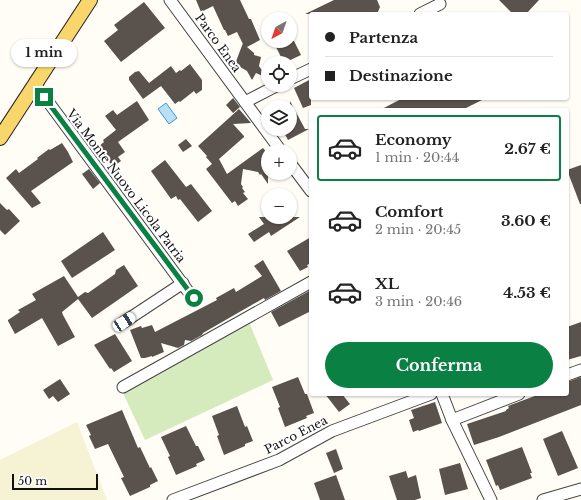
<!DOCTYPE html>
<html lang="it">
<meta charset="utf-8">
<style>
body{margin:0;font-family:"Libre Baskerville",serif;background:#f2f2f2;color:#222;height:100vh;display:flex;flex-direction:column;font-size:15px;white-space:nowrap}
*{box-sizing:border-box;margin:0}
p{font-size:13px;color:#767676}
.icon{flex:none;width:22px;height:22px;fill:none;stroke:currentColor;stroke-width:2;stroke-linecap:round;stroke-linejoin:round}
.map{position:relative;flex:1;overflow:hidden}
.drawer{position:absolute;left:309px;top:108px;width:260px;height:288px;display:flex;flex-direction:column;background:#fff;border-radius:4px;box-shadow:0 1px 3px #0004}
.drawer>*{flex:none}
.banner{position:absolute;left:309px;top:12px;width:260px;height:88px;border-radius:4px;box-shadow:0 1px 3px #0004;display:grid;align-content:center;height:88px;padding:0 16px;background:#fff}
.needle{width:26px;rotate:220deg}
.fabs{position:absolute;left:261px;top:12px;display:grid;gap:8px}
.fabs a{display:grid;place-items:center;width:36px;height:36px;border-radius:50%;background:#fff;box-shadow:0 1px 3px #0004;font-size:20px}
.scale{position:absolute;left:12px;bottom:10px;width:86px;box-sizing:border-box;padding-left:4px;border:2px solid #111;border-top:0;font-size:11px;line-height:14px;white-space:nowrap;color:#111;-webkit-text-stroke:3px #fff;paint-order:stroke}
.end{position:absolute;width:18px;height:18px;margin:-9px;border:5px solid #0b8043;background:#fff;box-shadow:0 0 0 2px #fff}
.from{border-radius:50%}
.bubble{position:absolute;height:28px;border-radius:14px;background:#fff;box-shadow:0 1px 3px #0004;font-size:13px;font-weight:700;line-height:28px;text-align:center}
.car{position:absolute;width:12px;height:24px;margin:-12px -6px;border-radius:5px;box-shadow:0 0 3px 1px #0007;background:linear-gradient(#fff 24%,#345 0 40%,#fff 0 76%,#345 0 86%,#fff 0)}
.banner b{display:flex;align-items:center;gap:14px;height:38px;font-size:15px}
.banner b+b{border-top:1px solid #e0e0e0}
.banner i{width:10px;height:10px;background:#222}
ul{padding:7px 0 0;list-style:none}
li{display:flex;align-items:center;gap:12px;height:66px;margin:0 8px 6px;padding:0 8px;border:2px solid transparent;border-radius:4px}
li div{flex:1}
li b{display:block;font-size:15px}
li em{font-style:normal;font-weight:700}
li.selected{border-color:#0b8043}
li>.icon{width:36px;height:36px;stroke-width:1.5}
.button{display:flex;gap:8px;margin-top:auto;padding:8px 16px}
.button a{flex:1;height:46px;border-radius:24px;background:#0b8043;color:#fff;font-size:16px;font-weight:700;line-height:46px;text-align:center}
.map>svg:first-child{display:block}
</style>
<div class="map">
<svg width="581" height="500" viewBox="0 0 581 500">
<rect width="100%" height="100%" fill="#fffdf5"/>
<path fill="#f6f3d4" d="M77 422 107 500H0V460Z"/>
<path fill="#d5ebbd" d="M249 322 273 380 145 440 122 391Z"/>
<path fill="#b9e0f7" stroke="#3f96cf" d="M166 103 177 118 169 124 158 109Z"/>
<g fill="#5a524d">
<path d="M196 0H240L249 19H251L260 40 247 47 254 53V55L261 57 259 66 267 78 256 73 252 80 247 71 235 64 243 43V44L237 32 228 36 225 30H224L213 6 201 12Z"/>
<path d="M334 0H377L380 7 377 14H305Z"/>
<path d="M499 0H539L526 14H513Z"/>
<path d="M144 2 165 28 121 62 104 41 118 30 114 25Z"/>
<path d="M273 41H294L301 55 284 63Z"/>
<path d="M190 64 202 80V90L196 94 194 91 180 102 179 101 175 104 161 86 143 99 129 80V77L135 72 139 71 149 83 171 66 176 73 180 70 181 71Z"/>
<path d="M311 79V105L303 108 294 88Z"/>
<path d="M233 98 240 107 233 113 226 105Z"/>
<path d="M403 98H486L462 110H380Z"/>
<path d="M137 101 149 120 118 142 125 152 118 157 121 161 113 167 98 147 104 142 103 140 116 130 105 116 113 110 117 115Z"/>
<path d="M290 101 305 129H309L288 140 282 129H290Z"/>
<path d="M239 109 251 123 233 124 244 136V137L219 159 227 174 263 148 268 154V184L261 174 260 175 258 172 243 169 241 184 243 187 242 188 245 192 243 193 248 199 238 206 235 201 232 203 206 169 212 164 206 157 207 156 198 146Z"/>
<path d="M186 139 192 146 183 152 178 145Z"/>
<path d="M62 143 68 152 73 162 31 191 41 203 32 208 6 178 16 169 19 173 38 159 37 158 49 149 50 150Z"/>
<path d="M165 160 186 187 191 184 212 211 198 222 180 199 178 200 176 196 171 199 151 171Z"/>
<path d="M581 165V204H580L567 170Z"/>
<path d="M89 169 100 183 93 189 82 174Z"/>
<path d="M0 203 7 210 9 209 20 221 5 235 0 230Z"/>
<path d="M259 217H300L271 236 269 232 254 242 248 234 264 224Z"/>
<path d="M103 232 115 250 72 278 61 261Z"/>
<path d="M311 237V263L307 265 308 267 300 271 287 251Z"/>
<path d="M263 260 281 291 265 300 264 298 203 333 202 335 191 341 185 340 184 345 178 348 161 343 164 352 152 357V356L145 358H141L130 330 141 326 142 328 152 325 155 332 217 300 216 298 234 288 236 292 262 276 254 266Z"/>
<path d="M124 265 138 286 92 318 78 299 62 312 63 315 75 337 58 346 42 318 15 334 8 321V320L20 312 18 310 36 300 32 294 64 276 78 297 85 292 88 293 115 274 116 270Z"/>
<path d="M311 290V311L279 327 271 312Z"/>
<path d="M581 322V356L567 360V327Z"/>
<path d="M115 334 132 361 114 372 111 368 110 369 94 345Z"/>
<path d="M298 377 305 394H307L314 413 306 416 307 418 285 427 278 408 280 407 272 387Z"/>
<path d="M581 377V405L499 437 474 445 467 424 506 411V410L509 408 508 406 540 394H567V382Z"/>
<path d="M60 379 70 394 58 402 53 396 49 399 43 390Z"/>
<path d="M325 394H342L350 404 339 412Z"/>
<path d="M435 402 442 423 419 431 418 430 413 432 409 420 414 418 411 410Z"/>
<path d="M237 406 245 427 247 426 253 441 245 444V446L224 455 217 436 219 435 212 416Z"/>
<path d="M122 410 138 448 140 447 150 468 151 467 158 481 150 485V487L130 496 121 478 124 477 108 444 95 449 89 436 91 435 86 425Z"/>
<path d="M186 426 196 446H198L205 460 196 464 197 466 176 475 168 457 170 456 161 437Z"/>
<path d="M562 431 578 468 558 476 543 439Z"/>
<path d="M522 447 532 473H530L532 478 500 490 498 485 496 486 486 460Z"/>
<path d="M336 449 343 469 334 473 326 453Z"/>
<path d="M460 463 468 489 445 495 439 469Z"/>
<path d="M406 471 408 478 416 475 421 498 415 500H397L389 476Z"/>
<path d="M336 475 345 500H320L314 483Z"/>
</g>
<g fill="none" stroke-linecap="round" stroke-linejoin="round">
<defs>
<g id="minor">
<path d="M170 0 281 151"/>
<path d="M420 14 440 4"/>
<path d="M290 79 311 69"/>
<path d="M35 84 193 298"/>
<path d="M245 102 278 85"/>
<path d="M290 163 311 191"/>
<path d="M124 322 183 283"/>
<path d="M567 375 581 370"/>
<path d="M123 387 311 282"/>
<path d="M442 394 452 420 491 500"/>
<path d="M452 420 519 394"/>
<path d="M173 500 279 460 332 431 431 394"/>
<path d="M543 500 581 489"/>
</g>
<path id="major" d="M0 138 90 0"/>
</defs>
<use href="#minor" stroke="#444" stroke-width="13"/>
<use href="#major" stroke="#222" stroke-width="16"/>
<use href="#minor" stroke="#fff" stroke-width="11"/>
<use href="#major" stroke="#f9d66b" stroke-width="14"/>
</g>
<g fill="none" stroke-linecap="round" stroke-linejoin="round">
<path stroke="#0b8043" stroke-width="5" d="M44 97 194 298"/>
</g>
<g text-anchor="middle" stroke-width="4" stroke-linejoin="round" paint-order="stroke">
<g font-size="12" fill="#111" stroke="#fff">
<text transform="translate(218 43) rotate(54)" y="4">Parco Enea</text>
<text transform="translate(126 186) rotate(53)" y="4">Via Monte Nuovo Licola Patria</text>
<text transform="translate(296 435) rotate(-27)" y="4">Parco Enea</text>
</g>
</g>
</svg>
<div class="fabs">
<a><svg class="needle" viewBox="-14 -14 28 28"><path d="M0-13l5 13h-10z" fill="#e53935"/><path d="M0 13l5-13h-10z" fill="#767676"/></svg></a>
<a><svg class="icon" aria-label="locate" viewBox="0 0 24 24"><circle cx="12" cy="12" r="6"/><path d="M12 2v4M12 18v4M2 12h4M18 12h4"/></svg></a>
<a><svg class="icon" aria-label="layers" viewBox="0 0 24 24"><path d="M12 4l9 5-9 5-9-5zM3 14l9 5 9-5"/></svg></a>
<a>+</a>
<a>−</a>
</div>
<div class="scale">50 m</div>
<i class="end from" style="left:194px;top:298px"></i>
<i class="end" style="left:44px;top:97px"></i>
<div class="bubble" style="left:11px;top:39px;width:66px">1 min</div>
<i class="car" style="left:124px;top:322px;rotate:57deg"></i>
<div class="banner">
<b><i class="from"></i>Partenza</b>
<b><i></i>Destinazione</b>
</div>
<section class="drawer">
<ul>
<li class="selected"><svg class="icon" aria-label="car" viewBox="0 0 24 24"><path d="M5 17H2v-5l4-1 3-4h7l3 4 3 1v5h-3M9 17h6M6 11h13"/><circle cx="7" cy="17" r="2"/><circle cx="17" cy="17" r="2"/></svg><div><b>Economy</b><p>1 min · 20:44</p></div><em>2.67 €</em></li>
<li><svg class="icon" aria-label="car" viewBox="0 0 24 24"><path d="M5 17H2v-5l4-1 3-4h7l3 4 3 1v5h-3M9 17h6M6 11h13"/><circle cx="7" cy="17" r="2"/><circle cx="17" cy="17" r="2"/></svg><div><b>Comfort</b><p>2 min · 20:45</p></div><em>3.60 €</em></li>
<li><svg class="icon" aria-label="car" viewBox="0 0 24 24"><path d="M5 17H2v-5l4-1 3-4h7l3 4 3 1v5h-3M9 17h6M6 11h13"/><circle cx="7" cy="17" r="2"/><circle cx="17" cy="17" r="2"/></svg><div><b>XL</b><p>3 min · 20:46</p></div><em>4.53 €</em></li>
</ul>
<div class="button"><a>Conferma</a></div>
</section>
</div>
